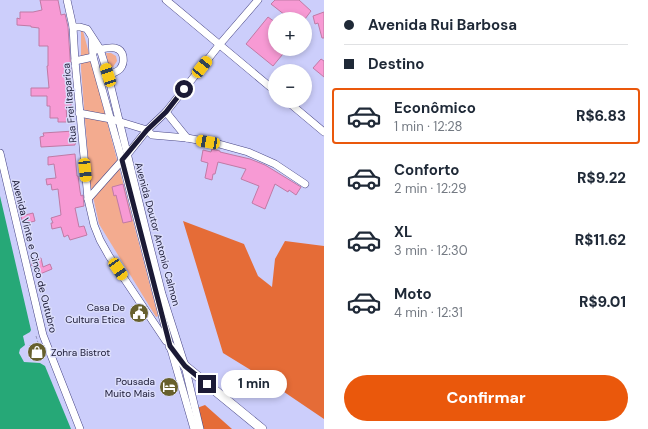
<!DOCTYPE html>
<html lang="pt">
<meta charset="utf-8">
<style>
body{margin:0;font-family:"DM Sans",sans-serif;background:#f2f2f3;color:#1f2937;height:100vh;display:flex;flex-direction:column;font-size:15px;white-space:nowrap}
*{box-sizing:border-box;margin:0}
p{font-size:13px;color:#747a83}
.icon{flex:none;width:22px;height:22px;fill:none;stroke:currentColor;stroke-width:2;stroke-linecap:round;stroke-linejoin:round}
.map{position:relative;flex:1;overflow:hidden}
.drawer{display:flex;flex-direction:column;background:#fff;width:324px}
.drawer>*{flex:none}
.guide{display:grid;align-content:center;height:88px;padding:0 20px;background:#fff}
.controls{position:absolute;left:268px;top:12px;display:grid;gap:8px}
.controls a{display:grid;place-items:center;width:44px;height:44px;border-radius:50%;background:#fff;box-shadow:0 2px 6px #0003;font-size:20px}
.end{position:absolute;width:18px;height:18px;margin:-9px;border:5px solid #1b1a35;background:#fff;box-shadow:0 0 0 2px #fff}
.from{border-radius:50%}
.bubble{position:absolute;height:28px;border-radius:14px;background:#fff;box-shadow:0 2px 6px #0003;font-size:13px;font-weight:800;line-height:28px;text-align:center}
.car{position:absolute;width:12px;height:24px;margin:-12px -6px;border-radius:5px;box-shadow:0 0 3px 1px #0007;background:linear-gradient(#f5c518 24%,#345 0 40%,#f5c518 0 76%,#345 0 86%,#f5c518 0)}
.guide b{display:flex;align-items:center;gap:14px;height:38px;font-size:15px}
.guide b+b{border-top:1px solid #e0e1e3}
.guide i{width:10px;height:10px;background:#1f2937}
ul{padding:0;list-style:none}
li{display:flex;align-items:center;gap:12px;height:56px;margin:0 8px 6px;padding:0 12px;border:2px solid transparent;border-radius:4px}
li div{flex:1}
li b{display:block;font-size:15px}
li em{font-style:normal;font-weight:800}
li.current{border-color:#ea580c}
li>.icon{width:36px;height:36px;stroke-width:1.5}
.button{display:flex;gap:8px;margin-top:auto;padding:8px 20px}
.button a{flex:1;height:46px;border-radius:24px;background:#ea580c;color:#fff;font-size:16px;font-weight:800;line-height:46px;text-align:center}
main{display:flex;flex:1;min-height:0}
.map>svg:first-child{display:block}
</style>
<main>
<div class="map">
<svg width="324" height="429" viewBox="0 0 324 429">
<rect width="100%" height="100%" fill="#cccefb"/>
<g fill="#f3ab8f">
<path d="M81 31H83L93 68 158 316 156 317 99 224 90 183 81 69Z"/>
<path d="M106 53H111L116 56 117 61 113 67 109 68Z"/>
</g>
<g fill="#e56c37">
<path d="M183 221 244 244 258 276 272 287 275 259 285 241 324 246V419L259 375 223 353Z"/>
<path d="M205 405 232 429H202L197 408Z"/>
</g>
<path fill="#26a877" d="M0 196 31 330 30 332 23 336 25 345 20 349 19 353 24 362 40 363 45 366 71 429H0Z"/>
<g fill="#f79ad4" stroke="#c07aa5">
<path d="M40 0H58L61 15 65 14 68 27 71 72V106H66L67 122H58V118H50V106H47V96H31V88H49L47 66H48V46H39V28L31 27V26L17 25V18L20 19V12H33L42 10Z"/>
<path d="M275 0H299L311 11 305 19H290L271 4Z"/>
<path d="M324 12V38H322L318 23 315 24 313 16Z"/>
<path d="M268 17 275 22V49H287L273 66 246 44Z"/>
<path d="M321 59 324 61V77L313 68Z"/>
<path d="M74 131V138H76V143L75 144V145L41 147 40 137 44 136 43 133Z"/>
<path d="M212 149 220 151V152L250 159 265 165 301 187 296 195 289 190 288 192 275 184 265 209 256 205 252 203 259 186 241 179 246 169 218 162 215 174H213L212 180 205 178 208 163 201 161 203 150 211 152Z"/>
<path d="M75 154 77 176H78L80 191 81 196 83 195 84 206 75 208 79 227 84 226 87 235 70 240 68 235 64 237 61 227 52 229 51 223H53L51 218 61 215 58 189 52 190 51 184 47 185 46 179 56 178 54 164 48 165V157Z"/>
<path d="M123 184 132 221 123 223 116 195 114 196 112 187Z"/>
<path d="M33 213 35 221 23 224 21 216Z"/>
<path d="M41 258 43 267 50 264 52 269 40 274 36 265 32 266 31 261Z"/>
</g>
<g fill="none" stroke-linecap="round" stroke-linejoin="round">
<defs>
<g id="minor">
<path d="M67 0 73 27 75 61 88 199 94 225 100 240 109 256 166 341"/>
<path d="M166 0 275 91"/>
<path d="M73 27H80L87 29 100 49 108 75 149 243 162 294 185 366 200 429"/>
<path d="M92 38 93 57 122 160 170 346 194 429"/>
<path d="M96 50C102 49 110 47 115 48 125 50 125 63 120 69 116 73 110 74 105 76"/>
<path d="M75 61 93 57"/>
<path d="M287 101 324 132"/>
<path d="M166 112 187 138"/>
<path d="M79 113 111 119 147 130 152 135 187 138 219 144 248 152 275 164 305 184"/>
<path d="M0 153 43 335 80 429"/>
<path d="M88 199 127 155 147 130 166 112 220 44 258 0"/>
</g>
<path id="major" d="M170 346 185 366 262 429"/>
</defs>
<use href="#minor" stroke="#484686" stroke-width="8"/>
<use href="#major" stroke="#484686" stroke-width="10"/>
<path stroke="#9495bc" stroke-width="1" stroke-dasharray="3 2" stroke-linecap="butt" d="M36 336 39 346"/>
<use href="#minor" stroke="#fff" stroke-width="7"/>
<use href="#major" stroke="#fff" stroke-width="9"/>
</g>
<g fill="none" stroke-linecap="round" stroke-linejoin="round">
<path stroke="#1b1a35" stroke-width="5" d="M184 89 166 112 147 130 122 160 170 346 185 366 207 384"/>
</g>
<defs>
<symbol id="civic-disc" viewBox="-11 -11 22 22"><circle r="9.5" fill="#67602d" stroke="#dbddfb"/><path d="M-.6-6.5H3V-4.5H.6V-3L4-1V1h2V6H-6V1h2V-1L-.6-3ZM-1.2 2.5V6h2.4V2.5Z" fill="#fff"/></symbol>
<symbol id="shop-disc" viewBox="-11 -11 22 22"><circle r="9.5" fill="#67602d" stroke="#dbddfb"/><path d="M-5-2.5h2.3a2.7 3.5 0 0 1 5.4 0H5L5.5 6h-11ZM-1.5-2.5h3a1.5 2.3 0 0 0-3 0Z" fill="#fff"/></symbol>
<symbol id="hotel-disc" viewBox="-11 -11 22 22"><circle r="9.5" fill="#67602d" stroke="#dbddfb"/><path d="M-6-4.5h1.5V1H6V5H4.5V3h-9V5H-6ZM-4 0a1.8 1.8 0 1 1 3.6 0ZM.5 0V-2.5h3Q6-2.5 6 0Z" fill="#fff"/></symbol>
</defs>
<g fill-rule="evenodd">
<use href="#civic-disc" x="128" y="302" width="22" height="22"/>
<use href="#shop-disc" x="26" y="341" width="22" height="22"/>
<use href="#hotel-disc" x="158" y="376" width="22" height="22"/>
</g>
<g text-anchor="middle" stroke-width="3" stroke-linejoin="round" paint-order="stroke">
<g font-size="10" fill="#1b1a35" stroke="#dbddfb">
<text transform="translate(69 103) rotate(-95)" y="4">Rua Frei Itaparica</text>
<text transform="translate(158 234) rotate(75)" y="4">Avenida Doutor Antonio Calmon</text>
<text transform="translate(35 256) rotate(76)" y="4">Avenida Vinte e Cinco de Outubro</text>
</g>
<g font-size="10" fill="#1b1a35" stroke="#dbddfb" text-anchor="end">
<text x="125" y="311">Casa De<tspan x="125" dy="12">Cultura Etica</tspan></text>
<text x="51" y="356" text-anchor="start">Zohra Bistrot</text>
<text x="155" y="385">Pousada<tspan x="155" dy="12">Muito Mais</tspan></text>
</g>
</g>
</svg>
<div class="controls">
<a>+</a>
<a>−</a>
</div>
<i class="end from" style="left:184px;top:89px"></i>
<i class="end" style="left:207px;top:384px"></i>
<div class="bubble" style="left:221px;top:370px;width:66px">1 min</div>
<i class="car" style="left:202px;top:67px;rotate:39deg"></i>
<i class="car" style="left:108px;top:75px;rotate:342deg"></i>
<i class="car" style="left:208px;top:142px;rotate:280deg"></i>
<i class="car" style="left:85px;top:170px;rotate:174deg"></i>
<i class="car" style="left:118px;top:269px;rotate:146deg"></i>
</div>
<section class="drawer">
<div class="guide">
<b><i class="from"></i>Avenida Rui Barbosa</b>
<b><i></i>Destino</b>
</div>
<ul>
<li class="current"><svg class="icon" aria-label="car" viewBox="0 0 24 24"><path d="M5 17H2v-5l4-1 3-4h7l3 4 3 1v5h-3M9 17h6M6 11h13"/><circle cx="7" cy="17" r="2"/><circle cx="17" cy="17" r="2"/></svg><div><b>Econômico</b><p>1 min · 12:28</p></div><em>R$6.83</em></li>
<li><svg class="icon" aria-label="car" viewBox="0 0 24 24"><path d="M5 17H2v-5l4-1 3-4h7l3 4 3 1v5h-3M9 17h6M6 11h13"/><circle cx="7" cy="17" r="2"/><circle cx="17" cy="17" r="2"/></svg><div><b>Conforto</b><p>2 min · 12:29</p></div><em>R$9.22</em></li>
<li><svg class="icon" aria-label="car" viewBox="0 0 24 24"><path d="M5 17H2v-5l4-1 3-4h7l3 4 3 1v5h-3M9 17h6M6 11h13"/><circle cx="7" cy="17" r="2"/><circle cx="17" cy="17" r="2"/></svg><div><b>XL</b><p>3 min · 12:30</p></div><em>R$11.62</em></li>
<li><svg class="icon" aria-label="car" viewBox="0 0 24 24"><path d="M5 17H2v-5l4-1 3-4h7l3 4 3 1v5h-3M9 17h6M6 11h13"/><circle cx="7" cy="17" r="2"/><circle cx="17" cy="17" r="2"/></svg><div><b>Moto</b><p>4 min · 12:31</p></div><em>R$9.01</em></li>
</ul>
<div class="button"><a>Confirmar</a></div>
</section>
</main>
